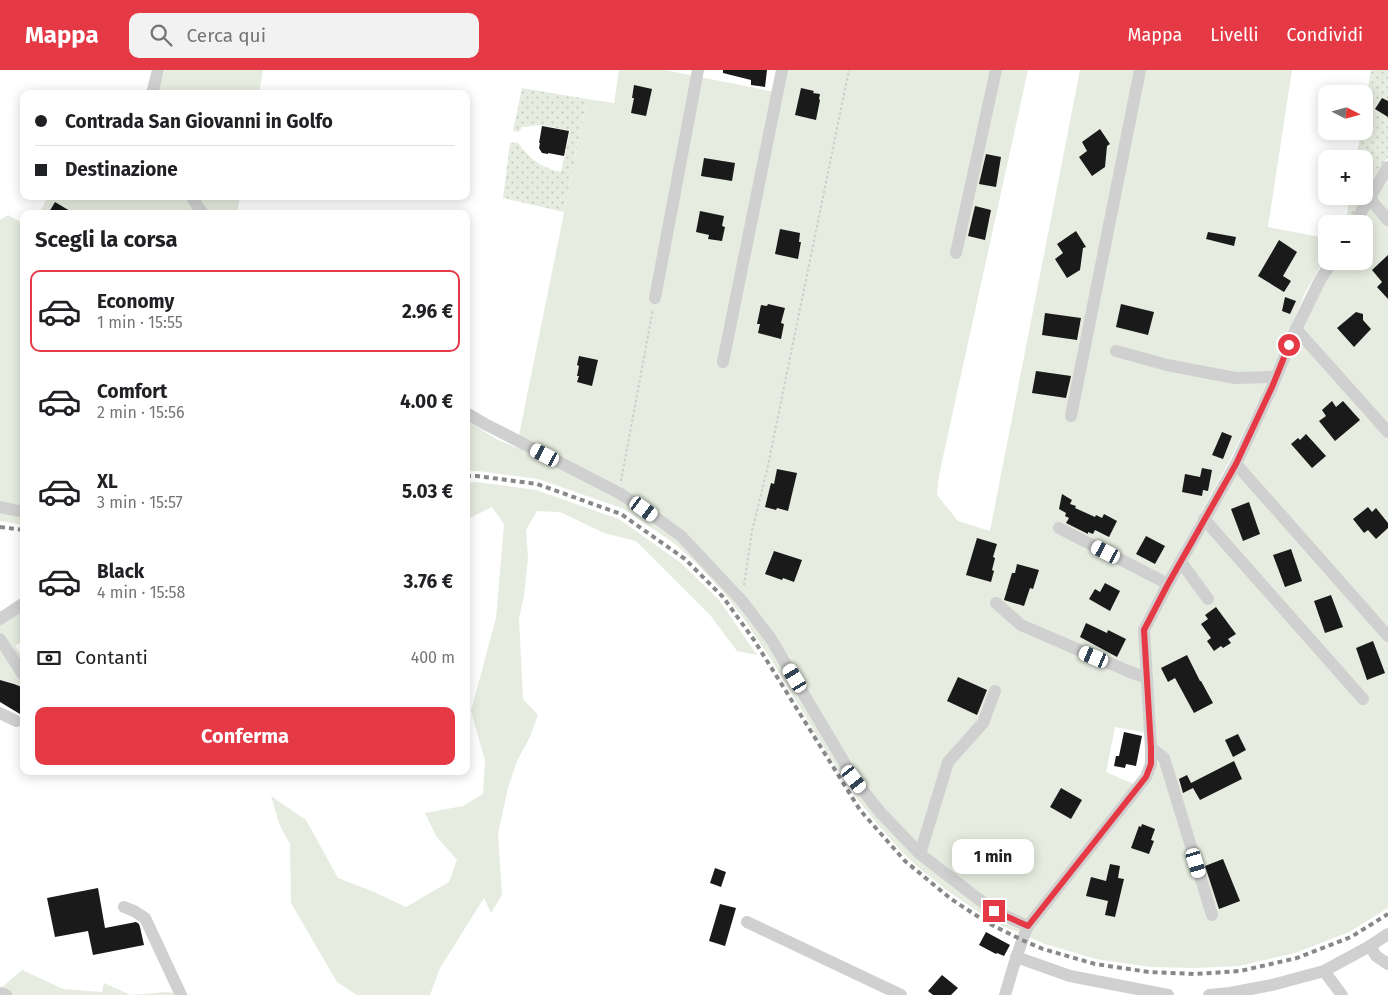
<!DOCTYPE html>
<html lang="it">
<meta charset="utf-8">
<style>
body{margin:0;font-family:"Fira Sans",sans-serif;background:#f2f2f2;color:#202124;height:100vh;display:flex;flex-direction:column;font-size:19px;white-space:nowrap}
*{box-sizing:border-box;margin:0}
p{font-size:16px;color:#757577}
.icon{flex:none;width:28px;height:28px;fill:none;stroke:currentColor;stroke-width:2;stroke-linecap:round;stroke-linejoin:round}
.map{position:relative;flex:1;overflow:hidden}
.details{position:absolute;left:20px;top:140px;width:450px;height:565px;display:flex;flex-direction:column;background:#fff;border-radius:10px;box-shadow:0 2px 12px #0003}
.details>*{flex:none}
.top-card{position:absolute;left:20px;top:20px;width:450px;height:110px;border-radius:10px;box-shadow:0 2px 12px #0003;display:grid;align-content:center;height:110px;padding:0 15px;background:#fff}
.needle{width:32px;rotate:96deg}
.controls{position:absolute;left:1318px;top:15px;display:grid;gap:10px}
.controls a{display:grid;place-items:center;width:55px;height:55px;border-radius:10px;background:#fff;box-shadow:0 2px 12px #0003;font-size:25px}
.end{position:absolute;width:22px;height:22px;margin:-11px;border:6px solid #e63946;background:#fff;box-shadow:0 0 0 2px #fff}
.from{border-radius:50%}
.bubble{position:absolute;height:35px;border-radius:10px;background:#fff;box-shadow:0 2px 12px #0003;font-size:16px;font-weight:700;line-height:35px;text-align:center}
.car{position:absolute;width:15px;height:30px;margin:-15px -8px;border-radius:6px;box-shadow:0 0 4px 1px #0007;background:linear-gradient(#fff 24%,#345 0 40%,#fff 0 76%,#345 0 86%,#fff 0)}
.top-card b{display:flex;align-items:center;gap:18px;height:48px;font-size:19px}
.top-card b+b{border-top:1px solid #e0e0e0}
.top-card i{width:12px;height:12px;background:#202124}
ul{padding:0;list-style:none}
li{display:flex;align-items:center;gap:15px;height:82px;margin:0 10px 8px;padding:0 5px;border:2px solid transparent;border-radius:10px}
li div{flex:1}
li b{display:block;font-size:19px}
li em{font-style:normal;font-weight:700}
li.on{border-color:#e63946}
li>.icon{width:45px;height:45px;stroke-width:1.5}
h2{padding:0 15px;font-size:22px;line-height:60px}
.pay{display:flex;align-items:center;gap:12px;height:55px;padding:0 15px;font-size:19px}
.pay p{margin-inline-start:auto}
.action{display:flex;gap:10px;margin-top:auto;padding:10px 15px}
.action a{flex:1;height:58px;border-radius:10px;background:#e63946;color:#fff;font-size:20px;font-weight:700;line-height:58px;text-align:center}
header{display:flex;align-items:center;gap:30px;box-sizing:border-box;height:70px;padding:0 25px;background:#e63946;color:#fff}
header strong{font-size:24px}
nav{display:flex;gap:28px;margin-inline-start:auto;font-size:18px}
.search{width:350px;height:45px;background:#f2f2f2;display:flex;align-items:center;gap:12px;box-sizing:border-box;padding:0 18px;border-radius:10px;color:#757577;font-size:19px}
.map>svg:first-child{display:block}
</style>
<header>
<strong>Mappa</strong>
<div class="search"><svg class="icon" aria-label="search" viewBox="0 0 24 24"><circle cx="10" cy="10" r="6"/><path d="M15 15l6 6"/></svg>Cerca qui</div>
<nav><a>Mappa</a><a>Livelli</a><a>Condividi</a></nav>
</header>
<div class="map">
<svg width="1388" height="925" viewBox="0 0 1388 925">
<defs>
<pattern id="park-dots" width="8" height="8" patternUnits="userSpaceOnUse" patternTransform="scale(1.25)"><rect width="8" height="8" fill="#e6ecdf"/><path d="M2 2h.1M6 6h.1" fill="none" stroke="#c6cbc0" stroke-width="1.8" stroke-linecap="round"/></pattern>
</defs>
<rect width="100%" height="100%" fill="#fff"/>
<g fill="#e6ecdf">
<path d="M165 0H263L259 24H157Z"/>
<path d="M619 0H665L780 23 785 0H1028L939 405 937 425 958 451 990 461 1080 0H1292L1268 157 1326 168V186L1305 223 1265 318 1230 390 1142 550 1143 612 1147 663 1115 657 1106 702 1136 715 1028 851 1018 862 1002 856 977 841 945 819 920 799 901 781 879 756 858 730 829 686 772 591 744 549 723 522 697 494 675 474 624 439 538 409 478 401H466V350L496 369 518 378 519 365 587 29 614 33Z"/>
<path d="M1388 100V838L1349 862 1295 883 1239 896 1195 898 1150 897 1096 889 1045 874 1026 866 1151 705 1147 560 1334 191H1364V154H1356Z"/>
<path d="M48 126H185L197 144H39Z"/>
<path d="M197 126H240L237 144H208Z"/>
<path d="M8 145 24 154V455L0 451V150Z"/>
<path d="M477 412 536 420 619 449 681 493 719 530 757 585 737 581 710 545 636 471 604 463 560 442 537 441 526 460 528 488 524 526 519 548 523 629 538 645 530 667 517 691 508 718 498 764 502 825 491 843 484 828 440 898 430 925H357L337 912 291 833 290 774 280 756 271 726 306 750 338 808 374 822 406 837 449 812 457 790 436 766 425 743 463 736 483 724 485 691 471 641 496 548 504 454 492 437 466 450V413Z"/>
<path d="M24 538V570L15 576 24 589V618L14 614 0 610V553Z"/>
<path d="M22 900 63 919 102 922 104 913 131 925 166 922 192 925H0V919Z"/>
</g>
<g fill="url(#park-dots)">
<path d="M1371 0H1388V87L1351 148 1346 150 1350 126H1364V89H1356L1361 61H1364V43Z"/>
<path d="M522 18 587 29 564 142 503 128 510 73 517 72C531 89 539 97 561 102L570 61 541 55 522 57 519 62 513 61Z"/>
</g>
<g fill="#1a1a1a">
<path d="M723 0H767L765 17 751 15V10L723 3Z"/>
<path d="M634 15 652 19 646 46 631 43 634 28H632Z"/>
<path d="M801 18 814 21 813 23 820 24 819 29 820 30 816 50 795 45Z"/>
<path d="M1382 28 1388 31V47L1375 39Z"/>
<path d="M542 56 569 61 564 86 548 83V84L542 83 539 78 540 73H539Z"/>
<path d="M1100 59 1110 74 1107 76 1105 97 1092 106 1079 87 1087 81 1082 72Z"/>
<path d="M986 84 1001 87 996 117 979 114Z"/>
<path d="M704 88 735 93 732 111 701 106Z"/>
<path d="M55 132 75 144H48Z"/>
<path d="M975 136 991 140 985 170 968 166Z"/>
<path d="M700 141 724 146 722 156 725 157 722 171 708 169 709 165 696 162Z"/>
<path d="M780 159 800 163 799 172H801L798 189 775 184Z"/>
<path d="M1076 161 1086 177 1083 178 1080 200 1067 208 1055 189 1063 183 1057 174Z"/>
<path d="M1208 162 1236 167 1234 176 1206 169Z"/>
<path d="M1279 170 1297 182 1283 206 1291 211 1284 222 1258 206Z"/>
<path d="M1388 185V229L1377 217 1382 212 1372 200Z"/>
<path d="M1285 227 1296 231 1290 244 1282 241Z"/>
<path d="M768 234 785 238 781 253 784 254 781 269 758 263 760 254H757L761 235 767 236Z"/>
<path d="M1121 234 1154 242 1148 265 1116 257Z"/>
<path d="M1356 242 1363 244V250L1371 259 1354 277 1337 258Z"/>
<path d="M1045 243 1081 248 1077 270 1042 265Z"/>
<path d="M579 286 598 290 592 316 577 312 579 306H577L579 296 577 295Z"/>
<path d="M1036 301 1071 306 1066 328 1032 323Z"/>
<path d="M1332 331 1336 337 1343 331 1360 350 1335 371 1319 351 1326 346 1322 340Z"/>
<path d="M1222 362 1232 366 1223 389 1212 385Z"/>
<path d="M1306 364 1326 386 1312 398 1291 374 1298 368 1300 370Z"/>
<path d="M1202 398 1212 400 1208 421 1203 420 1202 426 1182 422 1185 404 1200 407Z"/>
<path d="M777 399 797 403 788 441 777 438 776 440 765 437 771 413 774 414Z"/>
<path d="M1062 424 1072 430 1070 434 1076 436 1075 438 1095 447 1096 445 1102 448 1104 444 1117 451 1109 467 1095 460 1093 464 1088 462V464L1066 453 1069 448 1065 446 1066 443 1059 439Z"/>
<path d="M1249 432 1260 464 1243 471 1231 439Z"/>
<path d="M1368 437 1372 442 1376 438 1388 453V458L1376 469 1368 460 1364 463 1353 449Z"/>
<path d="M1146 466 1165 476 1155 494 1136 484Z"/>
<path d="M977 468 997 474 993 487 995 488 992 500 994 501 991 512 966 505Z"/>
<path d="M1291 479 1302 511 1285 517 1273 485Z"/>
<path d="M774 481 802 490 794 512 783 508 782 510 765 504Z"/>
<path d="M1017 494 1039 500 1033 519 1030 518 1024 536 1004 530 1012 503H1015Z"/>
<path d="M1105 513 1120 521 1110 541 1089 529 1095 519 1100 522Z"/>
<path d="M1331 525 1343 557 1325 563 1314 531Z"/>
<path d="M1216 537 1236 564 1228 569 1231 573 1223 578 1221 576 1214 581 1207 571 1211 568 1201 554 1208 549 1205 545Z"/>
<path d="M1086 553 1107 563 1108 560 1126 569 1117 587 1080 567Z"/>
<path d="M1373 571 1385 603 1367 610 1356 578Z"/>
<path d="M1187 585 1200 611H1201L1213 633 1194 643 1175 608 1168 612 1161 598Z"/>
<path d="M958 607 987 620 977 645 947 631Z"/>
<path d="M0 610 14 614 24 618V638L20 644 0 632Z"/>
<path d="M1124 662 1142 666 1136 696 1126 694 1125 698 1114 696 1116 686H1119Z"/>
<path d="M1238 664 1246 680 1233 687 1225 670Z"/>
<path d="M1234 691 1242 709 1200 730 1193 718 1183 723 1179 709 1187 705 1191 713Z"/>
<path d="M1061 718 1082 730 1071 749 1050 737Z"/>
<path d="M1142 754 1155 759 1151 770 1154 771 1149 784 1131 778 1139 756 1141 757Z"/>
<path d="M1223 789 1240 831 1219 839 1205 796Z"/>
<path d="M1110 794 1120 796 1118 808 1124 809 1115 847 1105 845 1108 831 1086 826 1091 807 1106 811Z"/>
<path d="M715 798 726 802 721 817 710 813Z"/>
<path d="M98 818 105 858 136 852 139 854 140 857 144 875 93 885 88 861 55 867 47 828Z"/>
<path d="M720 834 736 838 725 876 709 871Z"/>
<path d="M986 862 1010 875 1004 886 997 883 996 884 979 875Z"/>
<path d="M942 905 958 918 951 925H933L928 921Z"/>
</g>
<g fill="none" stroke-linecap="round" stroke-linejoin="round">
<g stroke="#cdcdcd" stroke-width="2" stroke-dasharray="2.5 2.5" stroke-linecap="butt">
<path d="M621 411 653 239"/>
<path d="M744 515 752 461 767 400 849 0"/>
</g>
<g stroke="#d0d0d0" stroke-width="12">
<path d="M152 24 158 0"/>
<path d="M191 126 203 144"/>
<path d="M1369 128 1388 150"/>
<path d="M1354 154 1388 97"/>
<path d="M956 183 996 0"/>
<path d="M655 228 698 0"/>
<path d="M1296 259 1388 362"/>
<path d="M1116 281 1167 295 1235 308 1276 307"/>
<path d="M723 292 782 0"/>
<path d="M466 343 485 354 619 423 644 439 681 466 742 531 771 569 854 709 880 742 920 784 994 841 1028 856"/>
<path d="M1071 346 1140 0"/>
<path d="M1236 394 1388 566"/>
<path d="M0 437 24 442"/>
<path d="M1204 449 1363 629"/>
<path d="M1059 458 1168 514"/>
<path d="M1181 492 1208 529"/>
<path d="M996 533 1021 555 1130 602 1147 608"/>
<path d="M0 549 24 533"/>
<path d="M0 569 24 606"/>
<path d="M0 643 16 651"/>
<path d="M1151 678 1164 688 1212 845"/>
<path d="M920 784 948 692 983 653 995 621"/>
<path d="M124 837 134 841 145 848 181 925"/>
<path d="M747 852 901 925"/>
<path d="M1370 876 1376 886 1388 894"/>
<path d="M1016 887 1070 906 1168 925"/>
<path d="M1324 901 1342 925"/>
<path d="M0 923 6 925"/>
<path d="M1005 925C1012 902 1018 878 1028 856L1146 707 1151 694V678L1144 560 1168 514 1236 394 1272 317 1296 259 1320 210 1332 191"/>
<path d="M1209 925 1230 923 1272 915 1324 901 1370 876 1388 864"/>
</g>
<g stroke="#888" stroke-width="4" stroke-dasharray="5 4" stroke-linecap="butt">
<path d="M466 406H477L537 414 621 444 685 489 723 527 754 570 860 740 905 791 951 829 988 853 1022 870 1043 879 1095 894 1149 902 1195 904 1240 901 1297 888 1351 867 1388 844"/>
<path d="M0 457 24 460"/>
</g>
</g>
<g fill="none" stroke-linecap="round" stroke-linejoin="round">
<path stroke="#e63946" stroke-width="6" d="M994 841 1028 856 1146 707 1151 694V678L1144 560 1168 514 1236 394 1272 317 1289 275"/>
</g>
</svg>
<div class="controls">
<a><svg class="needle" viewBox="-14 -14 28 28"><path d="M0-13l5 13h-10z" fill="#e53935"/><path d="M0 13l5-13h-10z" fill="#757577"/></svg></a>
<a>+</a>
<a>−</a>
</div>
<i class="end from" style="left:1289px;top:275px"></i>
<i class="end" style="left:994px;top:841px"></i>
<div class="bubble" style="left:952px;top:769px;width:82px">1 min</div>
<i class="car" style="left:545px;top:385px;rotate:297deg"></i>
<i class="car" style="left:644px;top:439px;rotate:126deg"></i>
<i class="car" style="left:1106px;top:482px;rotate:297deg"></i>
<i class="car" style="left:1094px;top:587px;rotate:293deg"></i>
<i class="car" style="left:795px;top:608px;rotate:329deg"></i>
<i class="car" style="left:854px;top:709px;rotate:143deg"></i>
<i class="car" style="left:1196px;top:793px;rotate:163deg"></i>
<div class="top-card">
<b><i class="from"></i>Contrada San Giovanni in Golfo</b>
<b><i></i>Destinazione</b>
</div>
<section class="details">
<h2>Scegli la corsa</h2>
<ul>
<li class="on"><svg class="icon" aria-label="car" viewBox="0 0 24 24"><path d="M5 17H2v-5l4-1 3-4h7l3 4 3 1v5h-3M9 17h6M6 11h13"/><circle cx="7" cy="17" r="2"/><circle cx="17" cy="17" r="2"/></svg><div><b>Economy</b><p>1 min · 15:55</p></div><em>2.96 €</em></li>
<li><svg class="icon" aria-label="car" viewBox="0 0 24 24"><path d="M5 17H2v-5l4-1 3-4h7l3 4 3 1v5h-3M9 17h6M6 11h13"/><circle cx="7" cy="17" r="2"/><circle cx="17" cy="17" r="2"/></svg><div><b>Comfort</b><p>2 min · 15:56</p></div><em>4.00 €</em></li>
<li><svg class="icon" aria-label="car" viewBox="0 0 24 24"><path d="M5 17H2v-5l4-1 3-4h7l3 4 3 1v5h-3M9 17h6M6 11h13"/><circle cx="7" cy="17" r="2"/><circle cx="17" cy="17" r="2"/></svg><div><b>XL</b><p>3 min · 15:57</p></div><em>5.03 €</em></li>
<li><svg class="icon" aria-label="car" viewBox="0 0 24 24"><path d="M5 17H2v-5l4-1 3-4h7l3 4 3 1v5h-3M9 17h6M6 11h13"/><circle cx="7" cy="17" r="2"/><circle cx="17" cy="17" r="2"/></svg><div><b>Black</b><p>4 min · 15:58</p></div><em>3.76 €</em></li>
</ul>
<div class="pay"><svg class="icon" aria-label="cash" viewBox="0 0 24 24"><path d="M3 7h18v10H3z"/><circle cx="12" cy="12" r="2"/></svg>Contanti<p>400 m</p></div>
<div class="action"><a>Conferma</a></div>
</section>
</div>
